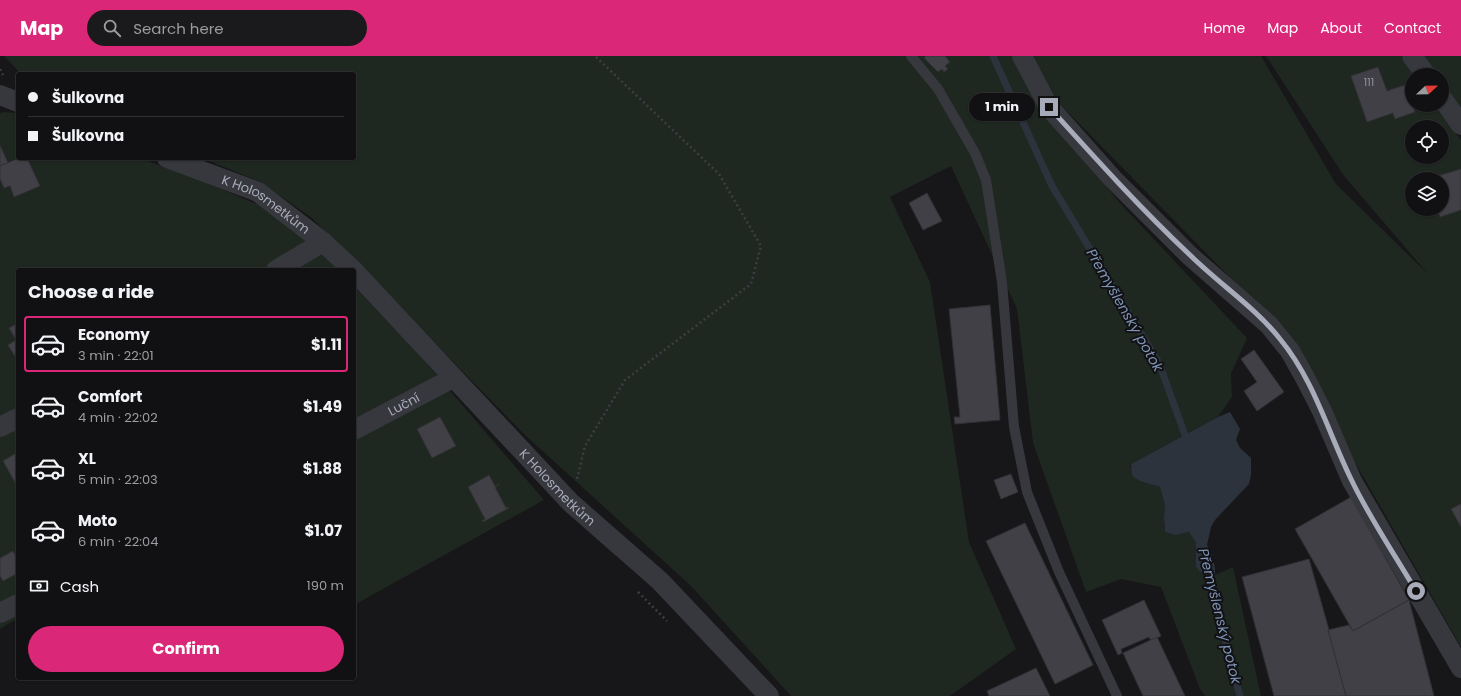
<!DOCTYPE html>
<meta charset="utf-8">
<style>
body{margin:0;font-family:Poppins,sans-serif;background:#1a191c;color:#f1f3f6;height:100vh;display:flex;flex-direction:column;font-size:15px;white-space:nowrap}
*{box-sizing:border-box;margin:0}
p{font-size:13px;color:#9c9da0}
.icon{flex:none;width:22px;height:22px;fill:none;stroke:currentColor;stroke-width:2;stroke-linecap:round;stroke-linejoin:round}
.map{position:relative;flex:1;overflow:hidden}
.drawer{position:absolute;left:16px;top:212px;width:340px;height:412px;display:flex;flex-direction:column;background:#111013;border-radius:4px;box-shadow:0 1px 3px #0004,0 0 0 1px #303033}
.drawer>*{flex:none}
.guide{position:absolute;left:16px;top:16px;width:340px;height:88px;border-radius:4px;box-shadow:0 1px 3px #0004,0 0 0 1px #303033;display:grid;align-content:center;height:88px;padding:0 12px;background:#111013}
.needle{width:26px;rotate:68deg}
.buttons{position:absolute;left:1405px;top:12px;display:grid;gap:8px}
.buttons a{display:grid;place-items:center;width:44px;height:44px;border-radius:50%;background:#111013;box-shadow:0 1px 3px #0004,0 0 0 1px #303033;font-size:20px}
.end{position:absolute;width:18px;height:18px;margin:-9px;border:5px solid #a8abb9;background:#111;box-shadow:0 0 0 2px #111}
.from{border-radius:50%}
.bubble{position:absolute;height:28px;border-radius:14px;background:#111013;box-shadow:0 1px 3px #0004,0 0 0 1px #303033;font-size:13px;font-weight:700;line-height:28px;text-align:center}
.guide b{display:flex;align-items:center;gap:14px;height:38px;font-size:15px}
.guide b+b{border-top:1px solid #303033}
.guide i{width:10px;height:10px;background:#f1f3f6}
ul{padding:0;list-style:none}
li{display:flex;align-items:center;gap:12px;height:56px;margin:0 8px 6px;padding:0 4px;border:2px solid transparent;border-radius:4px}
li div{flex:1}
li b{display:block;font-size:15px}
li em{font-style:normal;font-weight:700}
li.selected{border-color:#db2777}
li>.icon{width:36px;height:36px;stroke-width:1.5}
h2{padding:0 12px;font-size:18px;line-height:48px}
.pay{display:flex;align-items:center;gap:10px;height:44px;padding:0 12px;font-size:15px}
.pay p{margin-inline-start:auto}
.primary-button{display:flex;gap:8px;margin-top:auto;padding:8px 12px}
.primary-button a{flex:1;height:46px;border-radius:24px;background:#db2777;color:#fff;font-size:16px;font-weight:700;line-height:46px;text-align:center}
header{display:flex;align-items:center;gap:24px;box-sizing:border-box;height:56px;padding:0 20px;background:#db2777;color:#fff}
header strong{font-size:19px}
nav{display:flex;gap:22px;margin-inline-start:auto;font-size:14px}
.search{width:280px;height:36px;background:#1a191c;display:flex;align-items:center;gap:10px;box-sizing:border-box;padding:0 14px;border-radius:22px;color:#9c9da0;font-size:15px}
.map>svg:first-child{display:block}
</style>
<header>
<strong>Map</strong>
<div class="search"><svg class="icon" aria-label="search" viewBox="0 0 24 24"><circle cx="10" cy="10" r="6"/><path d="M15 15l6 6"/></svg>Search here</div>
<nav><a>Home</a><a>Map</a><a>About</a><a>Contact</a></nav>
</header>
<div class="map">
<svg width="1461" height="640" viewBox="0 0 1461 640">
<rect width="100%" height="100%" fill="#171619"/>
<g fill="#1e2720" fill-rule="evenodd">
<path d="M4 0H1013L1071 88 1120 147 1247 282 1231 318 1232 341 1218 361 1131 408 1130 411 1143 427 1152 428 1160 431 1165 450 1164 471 1176 479 1189 476 1196 487V511L1210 521 1233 511 1261 640H1205L1200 633 1161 531 1121 523 1086 536 1033 387 1017 253 951 110 890 141 930 226 969 486 1016 593 950 640H791L691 530 526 380 312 162 260 126 202 102H354V18H21Z"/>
<path d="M1033 0H1261L1336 128 1428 218 1344 120 1266 0H1401L1414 19H1412V49H1436L1461 84V591L1349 396 1253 245 1059 47ZM1412 71H1442V101H1412ZM1412 123H1442V153H1412Z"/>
<path d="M1424 0H1461V52L1442 25V19H1438Z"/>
<path d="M4 56 18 57V102H140L207 127 264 151 305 179 339 214H18V562L0 573V57Z"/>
<path d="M354 230 416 295 544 444 354 549Z"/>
</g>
<path fill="#2c333d" d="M1230 356 1240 373 1236 384 1240 392 1251 402V419L1249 428 1215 464 1211 471 1207 489C1212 496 1216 511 1215 519 1206 522 1202 518 1196 511V487L1189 476 1176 479 1165 476 1164 462 1165 450 1160 431C1150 427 1140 428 1132 419L1131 408 1218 361Z"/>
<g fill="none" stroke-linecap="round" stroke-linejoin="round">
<g stroke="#2c333d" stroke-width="7">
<path d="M993 0 1052 130 1159 307 1185 379 1186 388"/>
<path d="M1207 512 1240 640"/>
</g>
</g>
<g fill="#414046" stroke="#313035">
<path d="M926 0H945L950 6 945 10 948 13 944 16 942 13 938 16 924 2Z"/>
<path d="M1378 11 1387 35 1405 29 1415 56 1395 63 1393 57 1367 66 1351 20Z"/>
<path d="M0 89 8 107 0 110Z"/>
<path d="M19 102H27L40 130 14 141 10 130 4 132 0 123V110Z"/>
<path d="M1461 113V154L1440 161 1437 153H1442V123H1434V121Z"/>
<path d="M927 137 942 165 923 174 909 147Z"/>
<path d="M990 249 1000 364 955 368 954 361H960L949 253Z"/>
<path d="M18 267V301L16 302 8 289 16 284 9 272Z"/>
<path d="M1254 294 1284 336 1257 355 1244 335 1257 326 1241 303Z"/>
<path d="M440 361 456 390 432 402 417 373Z"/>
<path d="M18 396V429L17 430 3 405Z"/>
<path d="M1011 418 1018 436 1001 443 994 424Z"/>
<path d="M489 419 495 430 500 428 495 431 506 452 508 451 509 452 483 466 482 465 485 463 468 431Z"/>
<path d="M1351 441 1409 544 1353 575 1295 473Z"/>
<path d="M1461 448V471L1451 453Z"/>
<path d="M1025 467 1093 609 1055 628 986 485Z"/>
<path d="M13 495 18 504V517L3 525 0 520V502Z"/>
<path d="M1309 503 1329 574 1346 640H1274L1242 521Z"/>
<path d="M1144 544 1161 580 1151 585 1149 581 1121 593 1122 597 1118 599 1102 564Z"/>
<path d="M1409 544 1434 640H1346L1328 574 1349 569 1353 575Z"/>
<path d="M1157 581 1185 640H1143L1123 597Z"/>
<path d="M1036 612 1050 640H989L987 635Z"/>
</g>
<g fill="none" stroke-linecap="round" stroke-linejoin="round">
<g stroke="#3d3e45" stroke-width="2.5" stroke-dasharray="2 3" stroke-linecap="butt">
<path d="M0 13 3 19"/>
<path d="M577 423 585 390 625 324 751 228 761 190 719 118 595 0"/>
<path d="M638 536 667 565"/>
</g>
<path stroke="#37373e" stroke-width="10" d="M911 0 938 33 975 97 986 124 1002 226 1014 371 1027 436 1059 516 1117 640"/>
<g stroke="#37373e" stroke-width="20">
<path d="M1022 0 1049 51 1112 122 1190 200 1269 269 1290 295 1304 320 1322 355 1352 425 1461 612"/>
<path d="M1412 0 1426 19"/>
<path d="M0 39 18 46"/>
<path d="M1442 42 1461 69"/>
<path id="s1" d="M167 102 258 136 323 186 353 214"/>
<path d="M276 214 323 186"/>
<path id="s2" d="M354 215 571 447 660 525 769 640"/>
<path d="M0 371 18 362"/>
<path id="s3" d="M354 374 453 322"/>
<path d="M0 557 18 548"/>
</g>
</g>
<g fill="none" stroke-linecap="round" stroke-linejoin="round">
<path stroke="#a8abb9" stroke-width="5" d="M1049 51C1095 102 1140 152 1190 199 1218 227 1256 252 1280 283 1314 324 1328 376 1351 423 1369 461 1395 499 1416 535"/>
</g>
<g text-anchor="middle" stroke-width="4" stroke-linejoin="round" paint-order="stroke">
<g font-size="11" fill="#8e909c">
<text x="1369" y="30">111</text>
</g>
<g font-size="13" fill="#a8abb9" stroke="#121114">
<text dy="5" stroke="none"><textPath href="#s1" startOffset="110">K Holosmetkům</textPath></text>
<text dy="5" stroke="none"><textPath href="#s3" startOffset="56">Luční</textPath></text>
<text dy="5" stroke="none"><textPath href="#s2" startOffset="297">K Holosmetkům</textPath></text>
</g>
<g font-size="14" font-style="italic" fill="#7d94b6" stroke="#121114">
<text transform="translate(1125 254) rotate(60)" y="5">Přemyšlenský potok</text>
<text transform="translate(1220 560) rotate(76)" y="5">Přemyšlenský potok</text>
</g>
</g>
</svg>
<div class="buttons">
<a><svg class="needle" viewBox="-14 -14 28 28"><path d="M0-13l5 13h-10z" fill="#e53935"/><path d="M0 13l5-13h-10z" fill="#9c9da0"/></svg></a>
<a><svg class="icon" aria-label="locate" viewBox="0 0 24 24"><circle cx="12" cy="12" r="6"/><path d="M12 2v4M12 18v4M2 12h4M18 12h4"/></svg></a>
<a><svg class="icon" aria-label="layers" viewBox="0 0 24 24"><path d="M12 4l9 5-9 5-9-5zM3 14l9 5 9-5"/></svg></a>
</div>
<i class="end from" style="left:1416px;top:535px"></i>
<i class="end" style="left:1049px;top:51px"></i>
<div class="bubble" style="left:969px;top:37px;width:66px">1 min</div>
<div class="guide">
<b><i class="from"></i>Šulkovna</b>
<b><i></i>Šulkovna</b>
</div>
<section class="drawer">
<h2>Choose a ride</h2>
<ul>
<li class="selected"><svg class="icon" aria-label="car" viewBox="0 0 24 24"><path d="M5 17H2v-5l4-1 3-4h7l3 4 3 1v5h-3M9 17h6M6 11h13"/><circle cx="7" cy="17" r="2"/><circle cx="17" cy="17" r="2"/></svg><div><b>Economy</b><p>3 min · 22:01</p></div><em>$1.11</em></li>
<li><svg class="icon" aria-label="car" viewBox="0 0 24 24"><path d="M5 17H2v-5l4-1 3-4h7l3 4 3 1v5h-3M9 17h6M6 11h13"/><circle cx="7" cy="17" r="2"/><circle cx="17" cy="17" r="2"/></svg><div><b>Comfort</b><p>4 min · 22:02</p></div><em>$1.49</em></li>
<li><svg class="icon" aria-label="car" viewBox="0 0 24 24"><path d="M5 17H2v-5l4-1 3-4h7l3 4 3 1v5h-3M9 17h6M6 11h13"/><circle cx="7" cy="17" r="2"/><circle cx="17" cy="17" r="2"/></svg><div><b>XL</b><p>5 min · 22:03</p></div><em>$1.88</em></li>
<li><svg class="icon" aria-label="car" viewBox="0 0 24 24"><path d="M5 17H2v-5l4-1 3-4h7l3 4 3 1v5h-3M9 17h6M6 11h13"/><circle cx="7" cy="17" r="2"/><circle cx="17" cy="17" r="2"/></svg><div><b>Moto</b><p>6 min · 22:04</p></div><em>$1.07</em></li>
</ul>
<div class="pay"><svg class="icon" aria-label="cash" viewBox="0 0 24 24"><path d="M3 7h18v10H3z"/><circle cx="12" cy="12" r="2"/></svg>Cash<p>190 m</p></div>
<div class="primary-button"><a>Confirm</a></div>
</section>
</div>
